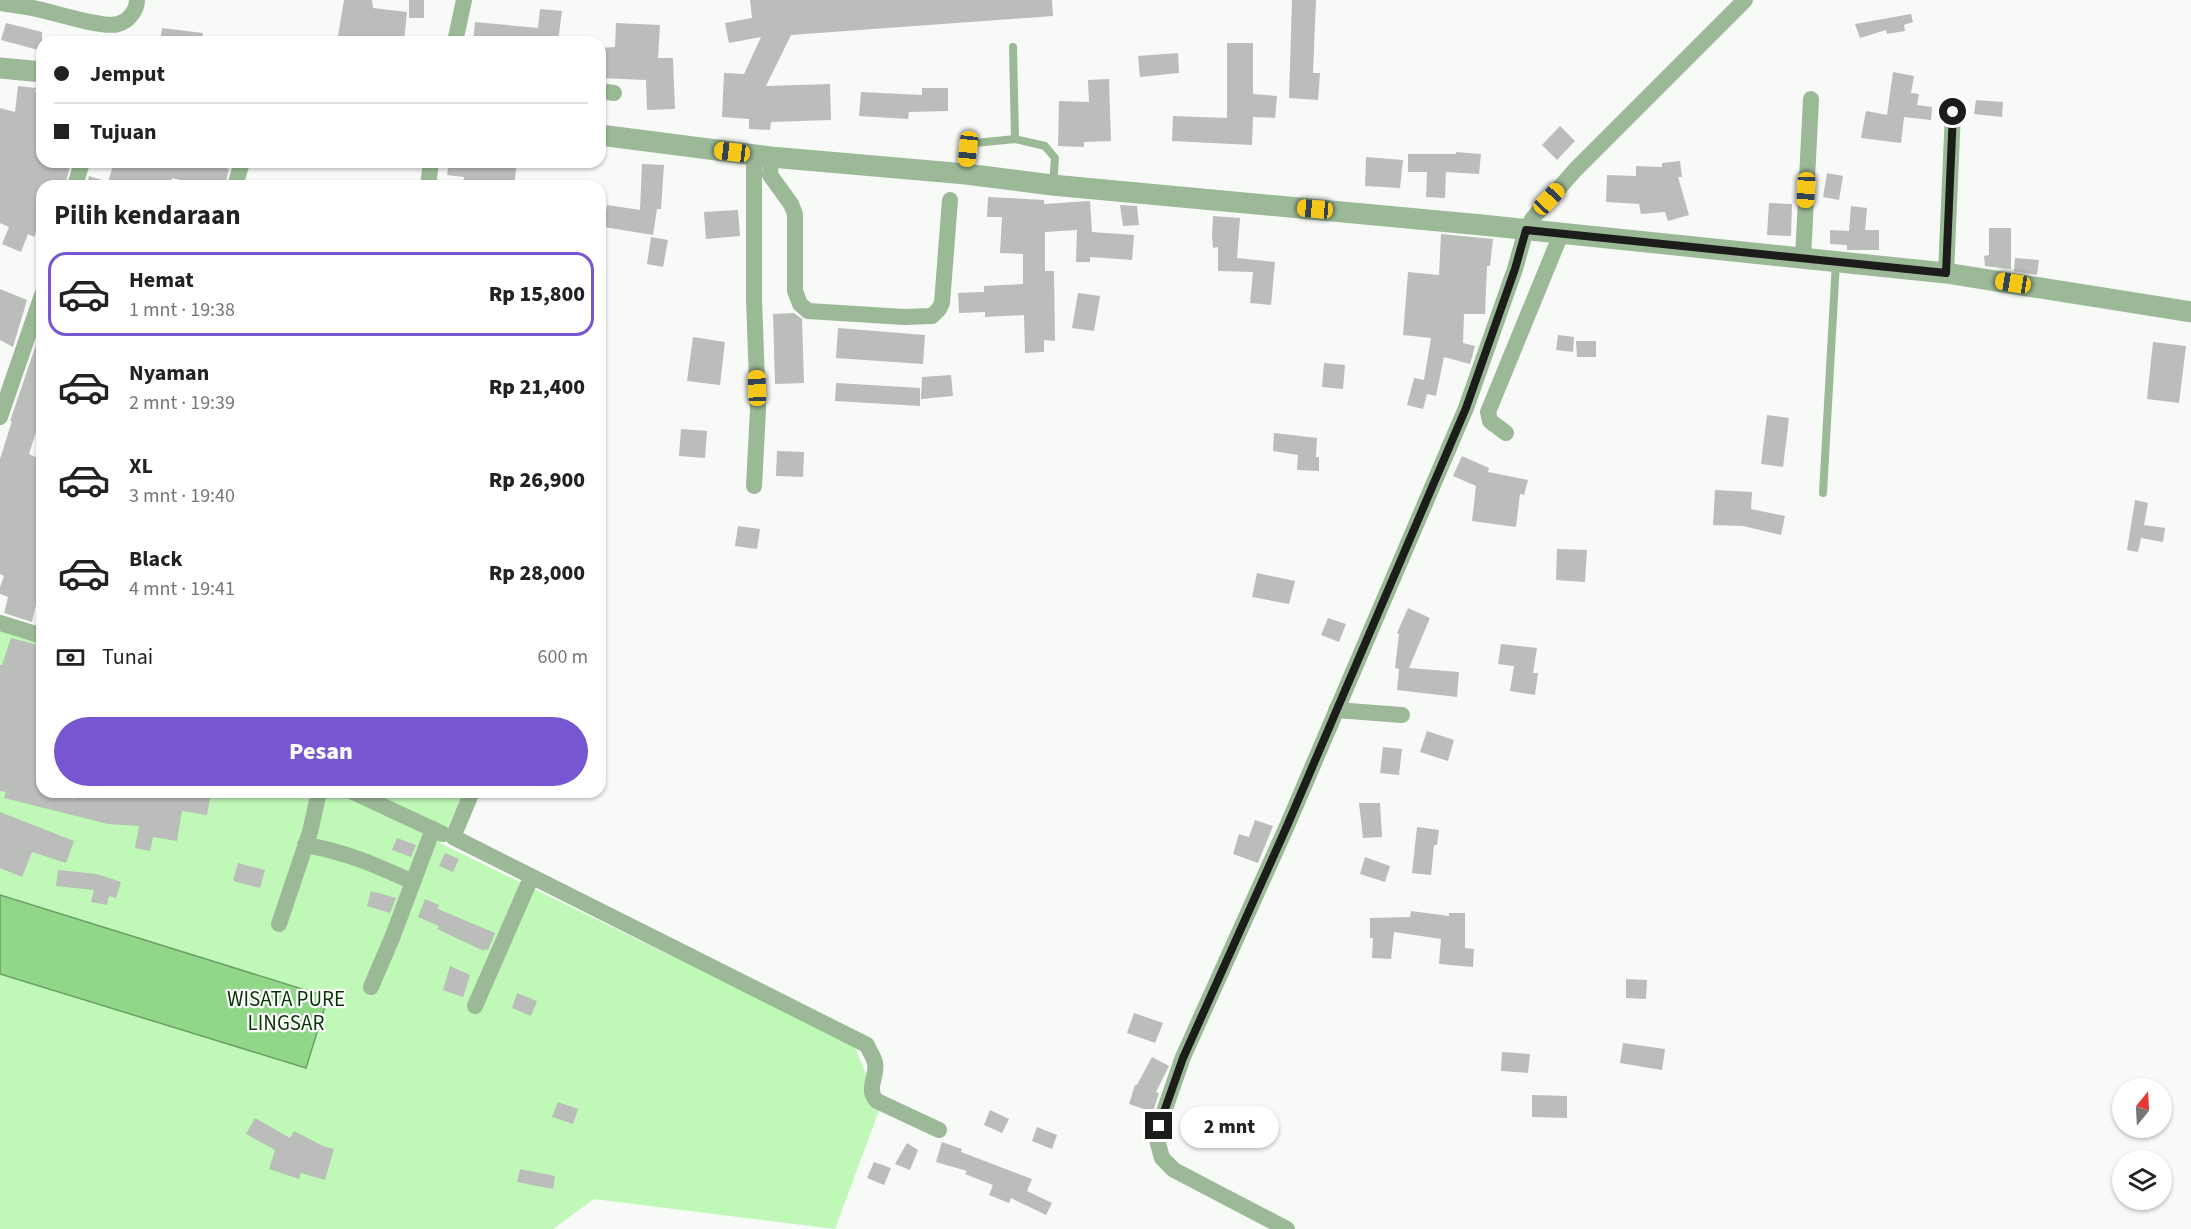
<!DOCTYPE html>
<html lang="id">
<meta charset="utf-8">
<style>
body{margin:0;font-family:"Source Sans 3",sans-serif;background:#f2f2f2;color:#222;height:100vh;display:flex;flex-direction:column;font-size:22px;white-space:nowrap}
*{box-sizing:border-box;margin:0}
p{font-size:20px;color:#767676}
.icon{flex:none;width:33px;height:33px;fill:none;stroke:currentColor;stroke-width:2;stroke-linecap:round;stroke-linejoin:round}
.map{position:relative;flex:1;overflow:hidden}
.side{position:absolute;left:36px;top:180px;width:570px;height:618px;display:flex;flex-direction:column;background:#fff;border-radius:18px;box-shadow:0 2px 4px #0004}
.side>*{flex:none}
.top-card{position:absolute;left:36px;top:36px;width:570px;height:132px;border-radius:18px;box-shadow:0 2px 4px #0004;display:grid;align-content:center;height:132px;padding:0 18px;background:#fff}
.needle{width:39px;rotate:18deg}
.fabs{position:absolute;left:2112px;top:1078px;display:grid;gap:12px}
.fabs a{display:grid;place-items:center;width:60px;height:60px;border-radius:50%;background:#fff;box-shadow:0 2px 4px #0004;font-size:30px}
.end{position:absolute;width:27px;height:27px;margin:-14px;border:8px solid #1c1d1b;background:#fff;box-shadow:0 0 0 3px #fff}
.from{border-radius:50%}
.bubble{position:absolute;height:42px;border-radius:21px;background:#fff;box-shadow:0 2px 4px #0004;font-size:20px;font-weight:800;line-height:42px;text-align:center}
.car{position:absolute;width:18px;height:36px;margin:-18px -9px;border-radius:8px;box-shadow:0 0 4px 2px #0007;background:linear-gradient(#f5c518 24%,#345 0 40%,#f5c518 0 76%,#345 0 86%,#f5c518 0)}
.top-card b{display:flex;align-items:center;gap:21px;height:57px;font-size:22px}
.top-card b+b{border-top:2px solid #e0e0e0}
.top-card i{width:15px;height:15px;background:#222}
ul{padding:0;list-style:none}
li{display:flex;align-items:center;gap:18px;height:84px;margin:0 12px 9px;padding:0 6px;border:3px solid transparent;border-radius:18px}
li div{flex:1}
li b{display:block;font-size:22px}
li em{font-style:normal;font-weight:800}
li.current{border-color:#7757d1}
li>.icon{width:54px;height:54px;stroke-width:1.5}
h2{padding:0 18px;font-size:27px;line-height:72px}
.pay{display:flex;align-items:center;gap:15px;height:66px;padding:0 18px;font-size:22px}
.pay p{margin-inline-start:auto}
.cta{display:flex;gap:12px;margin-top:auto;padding:12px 18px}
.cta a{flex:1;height:69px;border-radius:36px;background:#7757d1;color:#fff;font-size:24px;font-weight:800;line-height:69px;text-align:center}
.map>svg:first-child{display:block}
</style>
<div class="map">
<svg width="2191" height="1229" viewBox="0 0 2191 1229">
<rect width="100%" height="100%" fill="#f7faf7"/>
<path fill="#bff8b7" d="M0 626 42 635V792H464L440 843 854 1045 880 1108 835 1229 594 1199 553 1229H0Z"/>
<path fill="#90d788" stroke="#6d9f67" stroke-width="1.5" d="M0 895 328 997 306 1068 0 974Z"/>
<g fill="#babdb9">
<path d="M344 0H372L373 8 407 12 404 42H337Z"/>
<rect x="409" y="0" width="15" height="18"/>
<path d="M750 0H1052L1053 16 791 35 766 86 830 84 831 120 771 122 770 130 749 129V119L722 117 724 73 744 74 761 37 729 43 725 23 752 18Z"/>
<path d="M1292 0H1316L1313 73H1320L1318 100 1289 98Z"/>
<path d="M540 9 562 11 558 42H473L475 22 538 28Z"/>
<path d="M1911 14 1913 22 1904 25 1905 31 1887 34 1886 30 1860 38 1855 24Z"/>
<path d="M6 23 42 32V51L1 40Z"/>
<path d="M616 23 660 25 658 58H673L675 109 647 110 646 80 600 78V48L615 47Z"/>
<path d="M162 28 203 33 202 42H160Z"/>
<path d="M1227 43H1253V94L1277 96 1275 118 1253 117 1252 145 1172 141 1173 116 1227 118Z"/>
<path d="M1178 53 1179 73 1140 77 1138 56Z"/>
<path d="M1893 72 1914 76 1911 93 1919 94 1917 105 1932 107 1931 120 1904 117 1901 143 1861 138 1866 111 1887 115Z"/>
<path d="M1109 79 1111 141 1084 142V147L1058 146 1059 101 1089 102 1088 80Z"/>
<path d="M18 86 36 88 35 92 42 94V162H71L65 186H42V218L34 237 28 234 21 252 2 244 9 227 0 223V108L15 112Z"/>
<path d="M922 88H948V111L909 112 908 119 859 116 861 92 922 95Z"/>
<path d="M1976 100 2003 102 2002 117 1974 114Z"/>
<path d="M1560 126 1575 141 1557 160 1542 145Z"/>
<path d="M1456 152 1481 154 1479 174 1446 172 1445 198 1426 197 1427 172H1408V154H1456Z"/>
<path d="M1366 157 1403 160 1400 188 1365 186Z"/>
<path d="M1680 161 1682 177H1678L1689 215 1668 221 1665 212 1641 214 1639 204 1606 202 1607 175 1636 176V166L1662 167V163Z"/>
<path d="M114 162H216L215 165 229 169 225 186H204L172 178 171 186H86L89 176 108 182Z"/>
<path d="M449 162H517L514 186H462L464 177 447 175Z"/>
<path d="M642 164 664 165 661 209H657L653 235 604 227 607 205 640 210Z"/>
<path d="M1827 173 1843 176 1839 200 1823 197Z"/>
<path d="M988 197 1044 200V204L1090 201 1092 232 1134 235 1132 260 1090 257V262H1076L1077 230 1045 232V271H1054L1055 341 1044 340V352L1025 353 1024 315 985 317V312L959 313 958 293 984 292V286L1023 284V254L1000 253 1002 217H987Z"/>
<path d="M1769 203 1792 204 1791 236 1767 235Z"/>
<path d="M1120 205 1137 206 1139 225 1123 226Z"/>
<path d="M1851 206 1867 208 1865 230H1879V250H1847V245L1830 244V230L1849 231Z"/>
<path d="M738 210 740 236 706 239 704 212Z"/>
<path d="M1213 216 1240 218 1237 258 1275 262 1271 305 1250 303 1253 272 1218 271V247L1213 248 1212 235Z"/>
<path d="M1989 228H2011V269L1985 266 1984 256 1989 255Z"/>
<path d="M1441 234 1493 239 1490 266H1487L1485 314H1464L1463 343 1475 346 1470 364 1444 357 1436 396 1427 394 1423 409 1407 405 1414 378 1424 380 1431 338 1403 335 1408 272 1439 275Z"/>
<path d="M651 237 668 240 663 267 647 264Z"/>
<path d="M2015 258 2039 260 2037 275 2014 271Z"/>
<path d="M0 289 27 300 13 347 0 340Z"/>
<path d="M1078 293 1100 296 1094 331 1072 328Z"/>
<path d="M794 313 802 319 804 383 775 384 773 314Z"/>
<path d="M42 327V366L38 377 42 378V431L37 429 29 454 42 460V607L36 604 32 622 4 613 8 597 0 594V587L4 576 0 574V459L12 421H10Z"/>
<path d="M838 328 925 335 923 364 836 358Z"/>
<path d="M1558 335 1574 337 1573 352 1556 350Z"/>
<path d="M693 337 725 342 720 385 687 381Z"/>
<path d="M1576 341H1596V357H1577Z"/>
<path d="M2153 342 2186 346 2179 403 2147 399Z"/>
<path d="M1324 363 1345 365 1343 389 1322 387Z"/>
<path d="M951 375 953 396 921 399 922 377Z"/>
<path d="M836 383 920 388V406L835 401Z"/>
<path d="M1767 415 1789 418 1783 467 1761 464Z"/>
<path d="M681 429 707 431 705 458 679 456Z"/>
<path d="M1274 433 1317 438 1316 457H1319V471L1297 470 1298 455 1273 451Z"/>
<path d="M777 451 804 452 803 477 776 476Z"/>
<path d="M1462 456 1489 468 1488 472 1528 480 1524 495 1520 494 1516 527 1472 521 1476 486 1453 476Z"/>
<path d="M1715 490 1752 492 1751 509 1785 516 1781 535 1743 526 1713 525Z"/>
<path d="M2135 500 2148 503 2144 525 2165 528 2163 542 2141 538 2138 552 2127 550Z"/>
<path d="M738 526 760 529 757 549 735 546Z"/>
<path d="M1557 549 1587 550 1585 582 1556 580Z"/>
<path d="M1257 573 1295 581 1289 604 1252 597Z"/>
<path d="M1408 608 1430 618 1409 668 1459 672 1457 697 1397 690 1399 669 1395 668 1399 634 1397 633Z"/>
<path d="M1328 618 1346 624 1339 642 1321 635Z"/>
<path d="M11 638 42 646V792H52L75 799V792H211L207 815 182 811 177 841 153 837 150 851 135 848 139 826 108 824 4 798 6 792 0 791V665H2Z"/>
<path d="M1501 644 1537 648 1533 673H1538L1535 695 1510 691 1514 666 1498 664Z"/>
<path d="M1427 731 1454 740 1448 761 1420 752Z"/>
<path d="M1383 747 1402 749 1399 775 1380 773Z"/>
<path d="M1359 803H1380L1382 837 1363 838Z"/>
<path d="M0 812 74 841 66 863 32 852 22 877 0 868Z"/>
<path d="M1255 820 1273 826 1258 863 1233 854 1239 834 1249 837Z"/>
<path d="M1417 827 1439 830 1437 845H1434L1431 875 1412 873Z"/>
<path d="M397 838 416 845 411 857 392 850Z"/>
<path d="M445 853 459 859 453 872 439 866Z"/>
<path d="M1365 857 1390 866 1385 882 1360 874Z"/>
<path d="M238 863 265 870 260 888 233 881Z"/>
<path d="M58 870 97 874 121 882 116 898 109 896 107 905 91 902 94 890 56 886Z"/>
<path d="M371 891 396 898 390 913 367 906Z"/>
<path d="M425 899 439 905 438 909 495 933 488 950 485 949 484 951 437 929 439 926 418 917Z"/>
<path d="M1411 911 1449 916V913H1465V948L1474 949 1473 967 1439 964 1441 939 1394 932 1391 959 1372 958 1373 938H1370V918L1410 917Z"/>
<path d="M450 966 470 975 463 997 443 990Z"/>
<path d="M1626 979 1647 980 1646 999 1626 998Z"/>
<path d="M517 993 537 1001 531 1016 512 1008Z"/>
<path d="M1134 1013 1163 1023 1155 1043 1127 1033Z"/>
<path d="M1623 1043 1665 1049 1662 1070 1620 1063Z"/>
<path d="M1502 1052 1530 1054 1528 1073 1501 1071Z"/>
<path d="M1152 1057 1169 1066 1156 1092 1159 1093 1153 1112 1129 1104 1135 1085H1137Z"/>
<path d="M1532 1095 1567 1096V1118L1532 1117Z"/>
<path d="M558 1102 578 1109 573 1124 552 1117Z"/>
<path d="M990 1110 1009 1119 1002 1133 984 1125Z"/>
<path d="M255 1118 290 1138 294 1131 323 1146 334 1149 325 1180 301 1173 299 1179 269 1169 275 1150 246 1134Z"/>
<path d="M1037 1127 1057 1135 1052 1149 1032 1141Z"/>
<path d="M942 1142 962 1149 961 1152 1032 1179 1027 1191 1052 1203 1046 1215 1011 1198 1009 1203 989 1195 993 1185 965 1174 967 1171 936 1162Z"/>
<path d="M907 1143 918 1150 910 1170 895 1164Z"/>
<path d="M874 1162 891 1168 884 1185 867 1178Z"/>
<path d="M520 1169 555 1176 553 1189 517 1182Z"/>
</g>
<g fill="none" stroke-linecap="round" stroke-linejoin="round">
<g stroke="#9bb997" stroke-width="8">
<path d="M1013 47 1015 139"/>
<path d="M966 173 968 149 975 143 1015 139 1045 146 1055 158 1053 184"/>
<path d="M1823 493 1836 262"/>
</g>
<g stroke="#9bb997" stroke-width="16">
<path d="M0 3C11 5 22 6 32 8 51 11 102 29 118 24 129 21 137 10 137 0"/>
<path d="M455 42 464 0"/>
<path d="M600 91 614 93"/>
<path d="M754 155V299L758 410 754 486"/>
<path d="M771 157 770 175 791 204 795 214V291L800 304 808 311 904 317 932 316 939 309 942 303 950 200"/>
<path d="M75 186 82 162"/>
<path d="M235 186 242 162"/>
<path d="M428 186 431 162"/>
<path d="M1803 259 1811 99"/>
<path d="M1946 273 1953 112"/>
<path d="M0 417 42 295"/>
<path d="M1506 433 1490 421 1488 412 1561 234"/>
<path d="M0 623 42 636"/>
<path d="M1336 710 1402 715"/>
<path d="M353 792 443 834"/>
<path d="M472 792 453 837 867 1045C869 1051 874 1057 875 1063 878 1077 865 1089 877 1101L939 1130"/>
<path d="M305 845C347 852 375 865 413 882"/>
<path d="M279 924 310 832 319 792"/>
<path d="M371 987 392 938 433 829"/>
<path d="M475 1006 531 878"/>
<path d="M1287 1229 1174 1170 1162 1158 1157 1140 1159 1126 1183 1057 1287 826 1466 408 1515 269 1526 230 1533 218 1575 170 1745 0"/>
</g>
<g stroke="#9bb997" stroke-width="21">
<path d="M0 68 42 72"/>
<path d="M600 135 771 157 966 174 1052 185 1482 225 1946 273 2191 312"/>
</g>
</g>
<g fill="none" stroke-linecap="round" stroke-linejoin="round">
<path stroke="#1c1d1b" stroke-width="8" d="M1159 1126 1183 1058 1287 826 1466 408 1515 269 1526 230 1946 273 1953 112"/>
</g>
<g text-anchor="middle" stroke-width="4.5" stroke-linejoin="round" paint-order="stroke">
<g font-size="21" fill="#053702" stroke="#fff">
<text x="286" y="1006">WISATA PURE<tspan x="286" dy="24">LINGSAR</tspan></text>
</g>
</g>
</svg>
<div class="fabs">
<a><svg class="needle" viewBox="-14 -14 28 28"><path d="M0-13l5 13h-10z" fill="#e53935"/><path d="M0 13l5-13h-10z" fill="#767676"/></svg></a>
<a><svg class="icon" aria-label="layers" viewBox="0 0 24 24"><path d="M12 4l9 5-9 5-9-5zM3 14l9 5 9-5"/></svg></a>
</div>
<i class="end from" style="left:1953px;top:112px"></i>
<i class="end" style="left:1159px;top:1126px"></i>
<div class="bubble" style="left:1180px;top:1106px;width:99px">2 mnt</div>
<i class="car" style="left:968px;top:149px;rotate:186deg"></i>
<i class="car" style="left:732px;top:152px;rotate:277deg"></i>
<i class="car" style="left:1806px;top:190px;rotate:183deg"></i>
<i class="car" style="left:1549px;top:199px;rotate:43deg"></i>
<i class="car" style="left:1315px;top:209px;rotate:275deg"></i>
<i class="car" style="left:2013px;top:283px;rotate:279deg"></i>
<i class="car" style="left:757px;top:388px;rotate:358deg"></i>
<div class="top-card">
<b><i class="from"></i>Jemput</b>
<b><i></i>Tujuan</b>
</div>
<section class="side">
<h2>Pilih kendaraan</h2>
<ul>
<li class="current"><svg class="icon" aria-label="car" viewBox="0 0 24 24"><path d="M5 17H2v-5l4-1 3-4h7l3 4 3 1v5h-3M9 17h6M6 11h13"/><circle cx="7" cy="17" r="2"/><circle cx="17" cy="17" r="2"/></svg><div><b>Hemat</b><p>1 mnt · 19:38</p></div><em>Rp 15,800</em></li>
<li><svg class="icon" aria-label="car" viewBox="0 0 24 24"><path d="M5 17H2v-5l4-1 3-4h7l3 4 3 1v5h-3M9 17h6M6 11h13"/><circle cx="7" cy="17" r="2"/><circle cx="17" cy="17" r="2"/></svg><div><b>Nyaman</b><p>2 mnt · 19:39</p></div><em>Rp 21,400</em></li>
<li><svg class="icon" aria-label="car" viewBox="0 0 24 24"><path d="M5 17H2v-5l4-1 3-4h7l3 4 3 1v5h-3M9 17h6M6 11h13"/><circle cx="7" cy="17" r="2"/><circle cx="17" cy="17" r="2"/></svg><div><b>XL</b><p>3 mnt · 19:40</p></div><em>Rp 26,900</em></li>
<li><svg class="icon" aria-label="car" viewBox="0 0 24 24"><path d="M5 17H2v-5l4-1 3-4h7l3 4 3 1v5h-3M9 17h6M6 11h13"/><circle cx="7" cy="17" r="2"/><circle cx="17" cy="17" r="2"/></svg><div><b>Black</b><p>4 mnt · 19:41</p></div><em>Rp 28,000</em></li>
</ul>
<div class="pay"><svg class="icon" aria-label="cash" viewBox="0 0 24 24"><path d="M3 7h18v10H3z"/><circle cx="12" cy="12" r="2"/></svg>Tunai<p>600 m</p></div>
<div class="cta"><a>Pesan</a></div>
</section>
</div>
